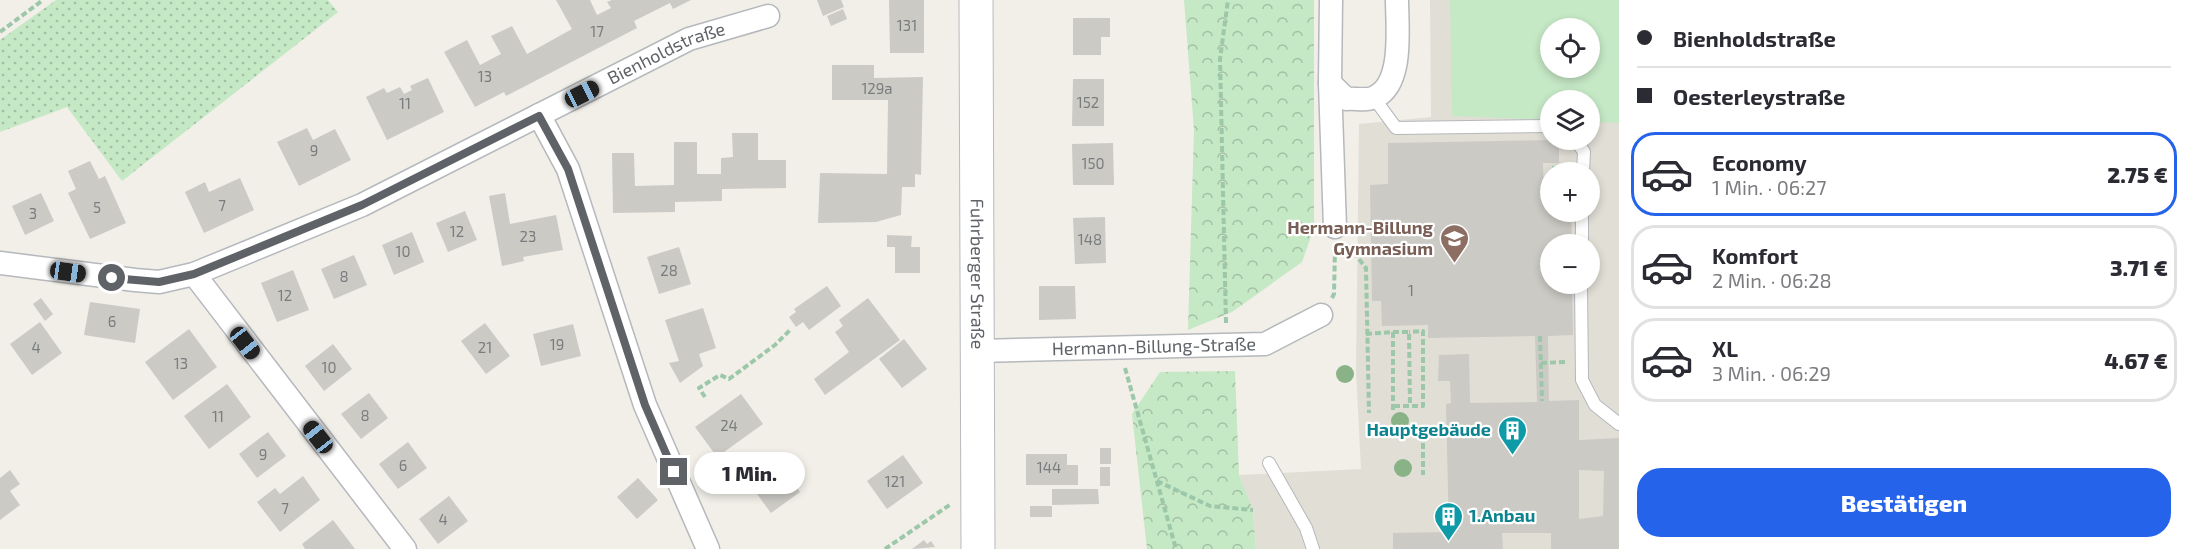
<!DOCTYPE html>
<html lang="de">
<meta charset="utf-8">
<style>
body{margin:0;font-family:"Exo 2",sans-serif;background:#f2f2f3;color:#2b2b33;height:100vh;display:flex;flex-direction:column;font-size:22px;white-space:nowrap}
*{box-sizing:border-box;margin:0}
p{font-size:20px;color:#7c7c81}
.icon{flex:none;width:33px;height:33px;fill:none;stroke:currentColor;stroke-width:2;stroke-linecap:round;stroke-linejoin:round}
.map{position:relative;flex:1;overflow:hidden}
.sheet{display:flex;flex-direction:column;background:#fff;width:570px}
.sheet>*{flex:none}
.top-card{display:grid;align-content:center;height:132px;padding:0 18px;background:#fff}
.buttons{position:absolute;left:1540px;top:18px;display:grid;gap:12px}
.buttons a{display:grid;place-items:center;width:60px;height:60px;border-radius:50%;background:#fff;box-shadow:0 3px 9px #0003;font-size:30px}
.end{position:absolute;width:27px;height:27px;margin:-14px;border:8px solid #5f6368;background:#fff;box-shadow:0 0 0 3px #fff}
.from{border-radius:50%}
.bubble{position:absolute;height:42px;border-radius:21px;background:#fff;box-shadow:0 3px 9px #0003;font-size:20px;font-weight:800;line-height:42px;text-align:center}
.car{position:absolute;width:18px;height:36px;margin:-18px -9px;border-radius:8px;box-shadow:0 0 4px 2px #0007;background:linear-gradient(#222 24%,#8ab4d8 0 40%,#222 0 76%,#8ab4d8 0 86%,#222 0)}
.top-card b{display:flex;align-items:center;gap:21px;height:57px;font-size:22px}
.top-card b+b{border-top:2px solid #e1e1e2}
.top-card i{width:15px;height:15px;background:#2b2b33}
ul{padding:0;list-style:none}
li{display:flex;align-items:center;gap:18px;height:84px;margin:0 12px 9px;padding:0 6px;border:3px solid #e1e1e2;border-radius:24px}
li div{flex:1}
li b{display:block;font-size:22px}
li em{font-style:normal;font-weight:800}
li.on{border-color:#2563eb}
li>.icon{width:54px;height:54px;stroke-width:1.5}
.primary-button{display:flex;gap:12px;margin-top:auto;padding:12px 18px}
.primary-button a{flex:1;height:69px;border-radius:24px;background:#2563eb;color:#fff;font-size:24px;font-weight:800;line-height:69px;text-align:center}
main{display:flex;flex:1;min-height:0}
.map>svg:first-child{display:block}
</style>
<main>
<div class="map">
<svg width="1619" height="549" viewBox="0 0 1619 549">
<defs>
<pattern id="green-dots" width="8" height="8" patternUnits="userSpaceOnUse" patternTransform="scale(1.5)"><rect width="8" height="8" fill="#c5e8c5"/><path d="M2 2h.1M6 6h.1" fill="none" stroke="#a3c0a4" stroke-width="1.8" stroke-linecap="round"/></pattern>
<pattern id="forest-crowns" width="20" height="18" patternUnits="userSpaceOnUse" patternTransform="scale(1.5)"><rect width="20" height="18" fill="#c5e8c5"/><path d="M2 6a3 3 0 1 1 6 0M12 15a3 3 0 1 1 6 0" fill="none" stroke="#a3c0a4"/></pattern>
</defs>
<rect width="100%" height="100%" fill="#f1efe8"/>
<path fill="#e1ded6" fill-rule="evenodd" d="M1430 0H1619V549H1256L1253 510 1239 475 1361 469 1356 371 1359 124 1431 117ZM1551 28H1590V68H1551ZM1551 100H1590V140H1551ZM1551 172H1590V212H1551ZM1551 244H1590V284H1551Z"/>
<path fill="url(#green-dots)" d="M56 0H328L338 12 122 181 67 107 0 132V40Z"/>
<g fill="url(#forest-crowns)">
<path d="M1184 0H1314V228L1302 262 1232 312 1188 330 1194 130Z"/>
<path d="M1235 371 1239 475 1253 510 1256 549H1147L1132 414 1160 372Z"/>
</g>
<path fill="#c5e8c5" fill-rule="evenodd" d="M1450 0H1619V123L1590 122V100H1551V120L1452 116ZM1551 28H1590V68H1551Z"/>
<g fill="#cccac5" fill-rule="evenodd">
<path d="M556 0H590L597 15 611 8 607 2 612 0H691L673 9 670 3 634 21 637 28 506 96 504 92 475 107 444 52 467 40 480 65 501 54 491 36 512 26 527 54 572 29Z"/>
<path d="M817 0H841L844 7 823 16Z"/>
<path d="M889 0H924V53H890Z"/>
<path d="M843 9 847 19 831 26 827 16Z"/>
<path d="M1073 18H1110V37H1101V55H1073Z"/>
<path d="M832 65H874V78L923 77 921 175 915 174V187H902L901 215 876 222 818 223 820 173 887 174 888 100H832Z"/>
<path d="M428 78 444 112 387 140 366 97 384 88 387 93 400 87 404 94 412 90 410 86Z"/>
<path d="M1073 79H1104V126H1072Z"/>
<path d="M307 128 313 140 335 129 351 160 299 186 277 142Z"/>
<path d="M732 133H758V160H786V188L722 189V201L675 202V212L613 213 612 153H634L635 186 674 185V142H697V174H721V158L733 157Z"/>
<path d="M1559 140V163H1543L1544 203H1551V212H1571L1572 244H1551V284H1572L1573 335 1548 336 1549 401 1579 400V440L1619 438V549H1551V533H1502L1503 549H1393V533L1449 532 1446 404 1451 403 1450 381H1438L1439 355 1469 354 1470 403 1537 402 1535 336 1428 338V325L1382 326 1381 301H1372L1370 185 1388 184V143ZM1579 470 1604 471 1603 516 1579 519Z"/>
<path d="M1113 143 1114 185H1073L1072 144Z"/>
<path d="M90 161 99 179 105 176 126 223 90 239 68 193 76 189 68 171Z"/>
<path d="M240 178 254 210 204 233 185 192 205 182 209 192Z"/>
<path d="M41 193 54 221 25 235 12 206Z"/>
<path d="M505 193 510 224 556 215 563 250 523 257 524 261 502 266 489 196Z"/>
<path d="M465 211 477 240 448 252 436 223Z"/>
<path d="M1105 217 1106 263 1075 264 1073 218Z"/>
<path d="M412 232 424 262 394 275 382 245Z"/>
<path d="M887 235 912 236 911 247H920V273H895V247H887Z"/>
<path d="M679 247 691 284 659 294 647 257Z"/>
<path d="M354 255 367 285 334 299 321 269Z"/>
<path d="M293 270 309 310 277 322 261 283Z"/>
<path d="M827 286 841 306 809 330 803 322 796 327 789 317 796 312 794 309Z"/>
<path d="M1039 286H1075L1076 319 1039 320Z"/>
<path d="M41 298 53 314 45 321 33 304Z"/>
<path d="M868 298 900 340 825 395 814 379 849 352 835 332 843 326 839 320Z"/>
<path d="M90 302 140 309 135 343 84 335Z"/>
<path d="M703 308 716 348 699 354 703 366 680 383 669 363 679 361 665 320Z"/>
<path d="M40 322 62 353 32 375 10 344Z"/>
<path d="M485 323 510 356 486 374 461 341Z"/>
<path d="M573 324 581 356 541 366 533 334Z"/>
<path d="M189 329 217 367 173 400 145 362Z"/>
<path d="M904 339 927 369 902 388 879 359Z"/>
<path d="M333 344 352 369 324 391 305 366Z"/>
<path d="M227 384 251 417 209 449 184 416Z"/>
<path d="M369 393 388 418 361 439 341 414Z"/>
<path d="M741 394 763 424 717 457 695 427Z"/>
<path d="M268 432 286 456 257 478 239 454Z"/>
<path d="M408 442 427 468 398 489 379 464Z"/>
<rect x="1100" y="448" width="11" height="16"/>
<path d="M1026 454H1067V465H1078V485H1026Z"/>
<path d="M903 455 923 483 887 509 867 481Z"/>
<path d="M781 465 800 492 771 513 751 486Z"/>
<rect x="1100" y="467" width="10" height="19"/>
<path d="M10 470 20 484 10 491 20 505 0 520V478Z"/>
<path d="M303 476 320 500 280 532 257 502 275 488 280 494Z"/>
<path d="M638 478 658 500 637 519 617 497Z"/>
<path d="M1052 489H1098L1099 504 1052 505Z"/>
<path d="M449 496 468 521 438 544 419 519Z"/>
<rect x="1030" y="506" width="22" height="11"/>
<path d="M333 520 355 549H305L302 544Z"/>
<path d="M924 540 927 544 931 541 935 547 912 549Z"/>
</g>
<g fill="none" stroke-linecap="round" stroke-linejoin="round">
<defs>
<g id="service">
<path d="M1374 98 1396 128 1551 126"/>
<path d="M1576 140 1584 152 1583 172"/>
<path d="M1582 244V212"/>
<path d="M1581 284 1582 380 1595 405 1619 424"/>
<path d="M1269 463 1306 528 1313 549"/>
</g>
<g id="minor">
<path d="M1331 0 1330 83 1335 227"/>
<path d="M1330 83 1346 99C1354 98 1368 101 1375 97 1404 84 1397 27 1397 0"/>
<path d="M539 115 568 169 645 405 708 549"/>
<path id="s1" d="M0 263 135 280 159 282 194 274 362 205 689 39 768 16"/>
<path d="M194 274 405 549"/>
<path id="s2" d="M978 351 1265 344 1321 315"/>
</g>
<g id="secondary">
<path id="s3" d="M976 0 978 549"/>
</g>
</defs>
<use href="#service" stroke="#b5b8bc" stroke-width="14"/>
<use href="#minor" stroke="#b5b8bc" stroke-width="25"/>
<use href="#secondary" stroke="#b6babf" stroke-width="35"/>
<g stroke="#9cc7a9" stroke-width="4" stroke-dasharray="6 3" stroke-linecap="butt">
<path d="M0 32 43 0"/>
<path d="M1554 172V163"/>
<path d="M1348 245 1366 268 1369 413"/>
<path d="M1332 298 1334 294 1335 249"/>
<path d="M1226 323 1220 59 1228 0"/>
<path d="M1393 332H1409L1410 406"/>
<path d="M1366 334 1393 332V412"/>
<path d="M1540 336 1542 401"/>
<path d="M1541 363 1565 362"/>
<path d="M1125 368 1176 549"/>
<path d="M705 397 699 388 720 375 729 379 775 345 790 330"/>
<path d="M1394 406H1423V331L1409 332"/>
<path d="M1423 443V475"/>
<path d="M1157 481 1210 506 1253 510"/>
<path d="M885 549 951 504"/>
</g>
<use href="#service" stroke="#fff" stroke-width="12"/>
<use href="#minor" stroke="#fff" stroke-width="22"/>
<use href="#secondary" stroke="#fff" stroke-width="33"/>
</g>
<g fill="#89b387">
<circle cx="1345" cy="374" r="9"/>
<circle cx="1400" cy="421" r="9"/>
<circle cx="1403" cy="468" r="9"/>
</g>
<g fill="none" stroke-linecap="round" stroke-linejoin="round">
<path stroke="#5f6368" stroke-width="8" d="M112 278 159 282 194 274 362 205 539 116 568 169 645 405 674 472"/>
</g>
<defs>
<symbol id="school-pin" viewBox="-11 -11 22 30"><path d="M0 17L-7.5 6A9.5 9.5 0 1 1 7.5 6Z" fill="#8d6e63" stroke="#fff"/><path d="M0-5L7-2L0 1L-7-2ZM-4 1L0 2.5L4 1V4Q0 6-4 4Z" fill="#fff"/></symbol>
<symbol id="building-pin" viewBox="-11 -11 22 30"><path d="M0 17L-7.5 6A9.5 9.5 0 1 1 7.5 6Z" fill="#0f9aa8" stroke="#fff"/><path d="M-4-6H4V6H1V3H-1V6H-4ZM-2.5-4.3h1.7v1.8h-1.7ZM.8-4.3h1.7v1.8H.8ZM-2.5-1h1.7V.8h-1.7ZM.8-1h1.7V.8H.8Z" fill="#fff"/></symbol>
</defs>
<g fill-rule="evenodd">
<use href="#school-pin" x="1438" y="222" width="33" height="45"/>
<use href="#building-pin" x="1496" y="414" width="33" height="45"/>
<use href="#building-pin" x="1432" y="500" width="33" height="45"/>
</g>
<g text-anchor="middle" stroke-width="4.5" stroke-linejoin="round" paint-order="stroke">
<g font-size="15" fill="#7a7d7f">
<text x="907" y="31">131</text>
<text x="597" y="37">17</text>
<text x="485" y="82">13</text>
<text x="877" y="94">129a</text>
<text x="1088" y="108">152</text>
<text x="405" y="109">11</text>
<text x="314" y="156">9</text>
<text x="1093" y="169">150</text>
<text x="222" y="211">7</text>
<text x="97" y="213">5</text>
<text x="33" y="219">3</text>
<text x="457" y="237">12</text>
<text x="528" y="242">23</text>
<text x="1090" y="245">148</text>
<text x="403" y="257">10</text>
<text x="669" y="276">28</text>
<text x="344" y="282">8</text>
<text x="1411" y="296">1</text>
<text x="285" y="301">12</text>
<text x="112" y="327">6</text>
<text x="557" y="350">19</text>
<text x="36" y="353">4</text>
<text x="485" y="353">21</text>
<text x="181" y="369">13</text>
<text x="329" y="373">10</text>
<text x="365" y="421">8</text>
<text x="218" y="422">11</text>
<text x="729" y="431">24</text>
<text x="263" y="460">9</text>
<text x="403" y="471">6</text>
<text x="1049" y="473">144</text>
<text x="895" y="487">121</text>
<text x="285" y="514">7</text>
<text x="443" y="525">4</text>
</g>
<g font-size="18" fill="#5f6368" stroke="#fff">
<text dy="6" stroke="none"><textPath href="#s1" startOffset="718">Bienholdstraße</textPath></text>
<text dy="6" stroke="none"><textPath href="#s3" startOffset="274">Fuhrberger Straße</textPath></text>
<text dy="6" stroke="none"><textPath href="#s2" startOffset="176">Hermann-Billung-Straße</textPath></text>
</g>
<g font-size="18" font-weight="bold" fill="#785e54" stroke="#fff" text-anchor="end">
<text x="1433" y="234">Hermann-Billung<tspan x="1433" dy="21">Gymnasium</tspan></text>
</g>
<g font-size="18" font-weight="bold" fill="#0d838f" stroke="#fff" text-anchor="end">
<text x="1491" y="436">Hauptgebäude</text>
<text x="1469" y="522" text-anchor="start">1.Anbau</text>
</g>
</g>
</svg>
<div class="buttons">
<a><svg class="icon" aria-label="locate" viewBox="0 0 24 24"><circle cx="12" cy="12" r="6"/><path d="M12 2v4M12 18v4M2 12h4M18 12h4"/></svg></a>
<a><svg class="icon" aria-label="layers" viewBox="0 0 24 24"><path d="M12 4l9 5-9 5-9-5zM3 14l9 5 9-5"/></svg></a>
<a>+</a>
<a>−</a>
</div>
<i class="end from" style="left:112px;top:278px"></i>
<i class="end" style="left:674px;top:472px"></i>
<div class="bubble" style="left:694px;top:452px;width:111px">1 Min.</div>
<i class="car" style="left:582px;top:94px;rotate:63deg"></i>
<i class="car" style="left:68px;top:272px;rotate:98deg"></i>
<i class="car" style="left:245px;top:343px;rotate:142deg"></i>
<i class="car" style="left:318px;top:437px;rotate:322deg"></i>
</div>
<section class="sheet">
<div class="top-card">
<b><i class="from"></i>Bienholdstraße</b>
<b><i></i>Oesterleystraße</b>
</div>
<ul>
<li class="on"><svg class="icon" aria-label="car" viewBox="0 0 24 24"><path d="M5 17H2v-5l4-1 3-4h7l3 4 3 1v5h-3M9 17h6M6 11h13"/><circle cx="7" cy="17" r="2"/><circle cx="17" cy="17" r="2"/></svg><div><b>Economy</b><p>1 Min. · 06:27</p></div><em>2.75 €</em></li>
<li><svg class="icon" aria-label="car" viewBox="0 0 24 24"><path d="M5 17H2v-5l4-1 3-4h7l3 4 3 1v5h-3M9 17h6M6 11h13"/><circle cx="7" cy="17" r="2"/><circle cx="17" cy="17" r="2"/></svg><div><b>Komfort</b><p>2 Min. · 06:28</p></div><em>3.71 €</em></li>
<li><svg class="icon" aria-label="car" viewBox="0 0 24 24"><path d="M5 17H2v-5l4-1 3-4h7l3 4 3 1v5h-3M9 17h6M6 11h13"/><circle cx="7" cy="17" r="2"/><circle cx="17" cy="17" r="2"/></svg><div><b>XL</b><p>3 Min. · 06:29</p></div><em>4.67 €</em></li>
</ul>
<div class="primary-button"><a>Bestätigen</a></div>
</section>
</main>
